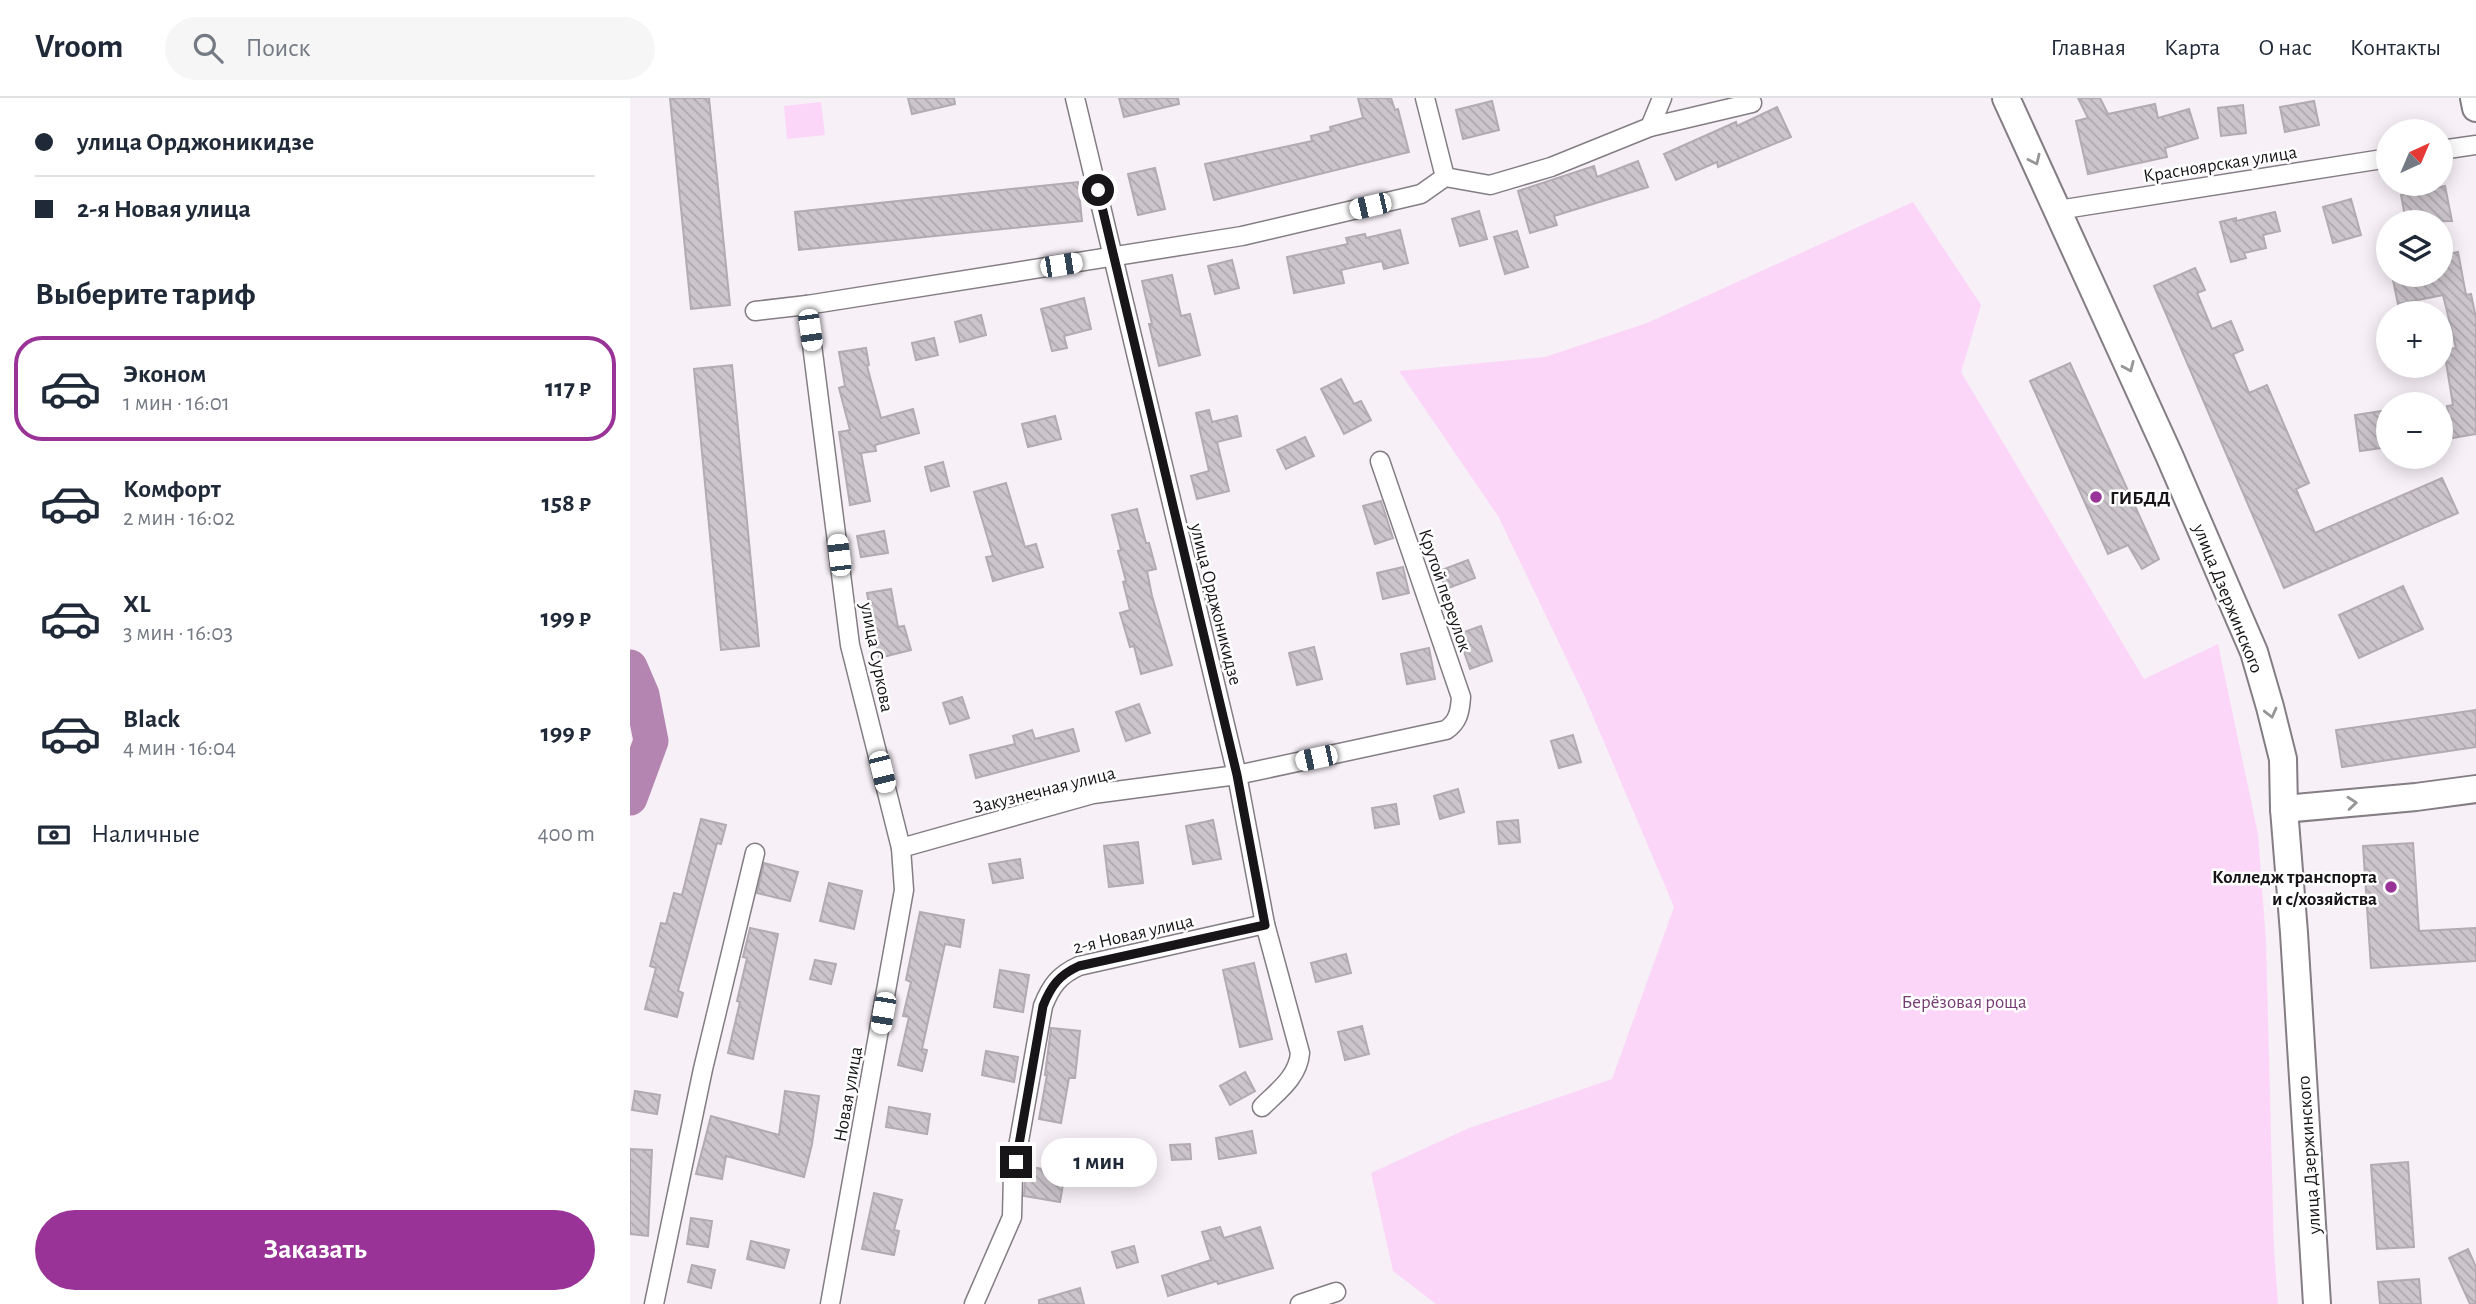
<!DOCTYPE html>
<html lang="ru">
<meta charset="utf-8">
<style>
body{margin:0;font-family:"Alegreya Sans",sans-serif;background:#f6f6f7;color:#1f2937;height:100vh;display:flex;flex-direction:column;font-size:26px;white-space:nowrap}
*{box-sizing:border-box;margin:0}
p{font-size:23px;color:#747a83}
.icon{flex:none;width:38px;height:38px;fill:none;stroke:currentColor;stroke-width:2;stroke-linecap:round;stroke-linejoin:round}
.map{position:relative;flex:1;overflow:hidden}
.drawer{display:flex;flex-direction:column;background:#fff;width:630px}
.drawer>*{flex:none}
.guide{display:grid;align-content:center;height:154px;padding:0 35px;background:#fff}
.needle{width:46px;rotate:44deg}
.buttons{position:absolute;left:1746px;top:21px;display:grid;gap:14px}
.buttons a{display:grid;place-items:center;width:77px;height:77px;border-radius:50%;background:#fff;box-shadow:0 4px 18px #0003;font-size:35px}
.end{position:absolute;width:32px;height:32px;margin:-16px;border:9px solid #181518;background:#fff;box-shadow:0 0 0 4px #fff}
.from{border-radius:50%}
.bubble{position:absolute;height:49px;border-radius:24px;background:#fff;box-shadow:0 4px 18px #0003;font-size:23px;font-weight:600;line-height:49px;text-align:center}
.car{position:absolute;width:21px;height:42px;margin:-21px -10px;border-radius:9px;box-shadow:0 0 5px 2px #0007;background:linear-gradient(#fff 24%,#345 0 40%,#fff 0 76%,#345 0 86%,#fff 0)}
.guide b{display:flex;align-items:center;gap:24px;height:66px;font-size:26px}
.guide b+b{border-top:2px solid #e0e1e3}
.guide i{width:18px;height:18px;background:#1f2937}
ul{padding:0;list-style:none}
li{display:flex;align-items:center;gap:21px;height:105px;margin:0 14px 10px;padding:0 21px;border:4px solid transparent;border-radius:28px}
li div{flex:1}
li b{display:block;font-size:26px}
li em{font-style:normal;font-weight:600}
li.current{border-color:#993397}
li>.icon{width:63px;height:63px;stroke-width:1.5}
h2{padding:0 35px;font-size:32px;line-height:84px}
.pay{display:flex;align-items:center;gap:18px;height:77px;padding:0 35px;font-size:26px}
.pay p{margin-inline-start:auto}
.action{display:flex;gap:14px;margin-top:auto;padding:14px 35px}
.action a{flex:1;height:80px;border-radius:42px;background:#993397;color:#fff;font-size:28px;font-weight:600;line-height:80px;text-align:center}
header{display:flex;align-items:center;gap:42px;box-sizing:border-box;height:98px;padding:0 35px;background:#fff;border-bottom:2px solid #e0e1e3}
header strong{font-size:33px}
nav{display:flex;gap:38px;margin-inline-start:auto;font-size:24px}
.search{width:490px;height:63px;background:#f6f6f7;display:flex;align-items:center;gap:18px;box-sizing:border-box;padding:0 24px;border-radius:38px;color:#747a83;font-size:26px}
main{display:flex;flex:1;min-height:0}
.map>svg:first-child{display:block}
</style>
<header>
<strong>Vroom</strong>
<div class="search"><svg class="icon" aria-label="search" viewBox="0 0 24 24"><circle cx="10" cy="10" r="6"/><path d="M15 15l6 6"/></svg>Поиск</div>
<nav><a>Главная</a><a>Карта</a><a>О нас</a><a>Контакты</a></nav>
</header>
<main>
<section class="drawer">
<div class="guide">
<b><i class="from"></i>улица Орджоникидзе</b>
<b><i></i>2-я Новая улица</b>
</div>
<h2>Выберите тариф</h2>
<ul>
<li class="current"><svg class="icon" aria-label="car" viewBox="0 0 24 24"><path d="M5 17H2v-5l4-1 3-4h7l3 4 3 1v5h-3M9 17h6M6 11h13"/><circle cx="7" cy="17" r="2"/><circle cx="17" cy="17" r="2"/></svg><div><b>Эконом</b><p>1 мин · 16:01</p></div><em>117 ₽</em></li>
<li><svg class="icon" aria-label="car" viewBox="0 0 24 24"><path d="M5 17H2v-5l4-1 3-4h7l3 4 3 1v5h-3M9 17h6M6 11h13"/><circle cx="7" cy="17" r="2"/><circle cx="17" cy="17" r="2"/></svg><div><b>Комфорт</b><p>2 мин · 16:02</p></div><em>158 ₽</em></li>
<li><svg class="icon" aria-label="car" viewBox="0 0 24 24"><path d="M5 17H2v-5l4-1 3-4h7l3 4 3 1v5h-3M9 17h6M6 11h13"/><circle cx="7" cy="17" r="2"/><circle cx="17" cy="17" r="2"/></svg><div><b>XL</b><p>3 мин · 16:03</p></div><em>199 ₽</em></li>
<li><svg class="icon" aria-label="car" viewBox="0 0 24 24"><path d="M5 17H2v-5l4-1 3-4h7l3 4 3 1v5h-3M9 17h6M6 11h13"/><circle cx="7" cy="17" r="2"/><circle cx="17" cy="17" r="2"/></svg><div><b>Black</b><p>4 мин · 16:04</p></div><em>199 ₽</em></li>
</ul>
<div class="pay"><svg class="icon" aria-label="cash" viewBox="0 0 24 24"><path d="M3 7h18v10H3z"/><circle cx="12" cy="12" r="2"/></svg>Наличные<p>400 m</p></div>
<div class="action"><a>Заказать</a></div>
</section>
<div class="map">
<svg width="1846" height="1206" viewBox="0 0 1846 1206">
<defs>
<pattern id="building-back-hatch" width="6" height="6" patternUnits="userSpaceOnUse" patternTransform="scale(1.75)"><rect width="6" height="6" fill="#ccc5cb"/><path d="M-1 5l2 2M0 0l6 6M5-1l2 2" fill="none" stroke="#aea8ae"/></pattern>
</defs>
<rect width="100%" height="100%" fill="#f7f0f7"/>
<g fill="#fbd6f8">
<path d="M191 4 195 37 157 41 154 8Z"/>
<path d="M1283 104 1351 207 1331 274 1514 581 1588 546 1628 736 1636 844 1644 1152 1648 1206H806L763 1173 741 1075 839 1030 982 981 1044 809 954 597 868 418 769 273 915 259 1017 225Z"/>
</g>
<g fill="none" stroke-linecap="round" stroke-linejoin="round">
<path stroke="#b585b1" stroke-width="35" d="M0 569 12 597 21 643 0 700"/>
</g>
<g fill="url(#building-back-hatch)" stroke="#b2abb1" stroke-width="2">
<path d="M40 0H79L100 207 61 211Z"/>
<path d="M278 0H324L325 6 282 16Z"/>
<path d="M489 0H548L549 6 494 19Z"/>
<path d="M728 0H761L765 12 768 11 779 54 584 102 575 66 682 43 681 38 701 33 700 29 733 20Z"/>
<path d="M1448 0H1470L1478 16 1525 6 1528 20 1559 11 1568 40 1535 50 1537 59 1458 76 1446 23 1458 20Z"/>
<path d="M862 3 869 32 833 41 826 12Z"/>
<path d="M1684 3 1689 27 1655 34 1650 9Z"/>
<path d="M1613 7 1616 35 1591 38 1588 10Z"/>
<path d="M1147 9 1161 39 1088 69 1087 64 1046 82 1034 56 1106 24 1107 28Z"/>
<path d="M1008 63 1018 89 924 118 927 127 900 135 888 93 964 68 967 79Z"/>
<path d="M525 70 535 111 508 117 498 76Z"/>
<path d="M448 84 452 123 169 152 165 114Z"/>
<path d="M1815 88 1822 123 1776 124 1771 97Z"/>
<path d="M1721 101 1731 137 1703 145 1693 109Z"/>
<path d="M849 113 857 141 830 148 822 121Z"/>
<path d="M1645 114 1650 133 1633 137 1636 150 1614 155 1616 160 1601 164 1590 124 1606 120V123Z"/>
<path d="M770 132 778 165 754 171 752 163 711 172 714 185 664 195 657 159 718 146 716 140 735 136 736 140Z"/>
<path d="M887 133 898 169 875 176 864 139Z"/>
<path d="M1828 154 1836 197 1841 196 1846 220V336L1822 340 1817 308 1823 307 1814 252 1826 250 1813 197 1768 206 1762 177H1811V157Z"/>
<path d="M602 162 609 190 585 196 578 168Z"/>
<path d="M1565 170 1575 192 1567 195 1582 231 1601 223 1613 252 1603 256 1619 295 1637 287 1679 385 1666 391 1685 435 1812 380 1828 415 1654 490 1524 188Z"/>
<path d="M542 177 551 218 560 216 570 257 529 268 519 226H522L512 183Z"/>
<path d="M454 200 461 231 434 238 437 250 422 253 411 211Z"/>
<path d="M351 217 356 237 330 244 325 224Z"/>
<path d="M304 240 308 257 286 262 282 245Z"/>
<path d="M236 250 239 267 237 268 251 320 283 311 289 335 245 347 246 353 231 355 240 403 220 407 209 334 220 332 209 290 215 288 209 254Z"/>
<path d="M1440 265 1529 461 1512 471 1498 447 1478 456 1400 283Z"/>
<path d="M102 267 129 548 91 552 64 271Z"/>
<path d="M711 281 724 306 731 303 741 322 714 336 691 291Z"/>
<path d="M579 312 582 324 607 318 611 338 587 344 599 393 567 401 561 378 579 373 566 315Z"/>
<path d="M1752 313 1753 323 1759 322V349L1730 353 1725 317Z"/>
<path d="M425 318 431 341 398 349 392 326Z"/>
<path d="M675 339 684 358 656 371 647 352Z"/>
<path d="M313 364 319 388 301 393 295 369Z"/>
<path d="M376 385 395 449 406 446 413 469 363 483 356 459 363 458 344 394Z"/>
<path d="M751 403 763 440 745 446 733 408Z"/>
<path d="M507 411 516 445H519L526 471 517 473 522 498 542 567 511 576 504 548 500 549 490 515 500 512 493 484 496 483 488 453 491 452 482 417Z"/>
<path d="M254 433 258 455 231 459 227 438Z"/>
<path d="M838 462 845 480 816 491 809 473Z"/>
<path d="M773 469 779 495 753 501 747 475Z"/>
<path d="M1773 488 1793 531 1729 560 1709 517Z"/>
<path d="M261 491 268 529 274 528 281 552 249 560 237 495Z"/>
<path d="M851 528 862 563 840 571 828 536Z"/>
<path d="M684 549 692 581 667 587 659 555Z"/>
<path d="M799 550 805 581 777 586 771 556Z"/>
<path d="M332 599 339 620 320 626 313 605Z"/>
<path d="M509 606 520 635 496 643 486 614Z"/>
<path d="M1846 612V649L1712 669 1706 632Z"/>
<path d="M443 631 449 653 346 680 340 657 385 646 383 638 402 632 405 641Z"/>
<path d="M943 637 951 664 929 670 921 643Z"/>
<path d="M828 691 834 714 810 721 804 698Z"/>
<path d="M766 706 769 726 745 730 742 710Z"/>
<path d="M71 721 96 727 91 746 87 745 48 893 53 895 47 919 15 911 26 870 20 868 31 825 36 826 44 795 52 797Z"/>
<path d="M583 722 591 761 563 766 556 728Z"/>
<path d="M888 722 890 744 869 746 867 724Z"/>
<path d="M508 744 513 785 479 789 474 748Z"/>
<path d="M1783 745 1789 833 1846 830V863L1741 870 1733 748Z"/>
<path d="M390 761 393 780 363 785 359 766Z"/>
<path d="M134 765 168 774 160 803 127 795Z"/>
<path d="M199 785 232 793 224 831 190 823Z"/>
<path d="M290 814 334 822 330 849 315 846 292 951 297 952 292 973 268 967 279 919 273 918 281 884 276 882Z"/>
<path d="M120 830 148 836 123 961 98 955 110 904 107 903 117 860 113 859Z"/>
<path d="M716 856 721 875 686 884 681 865Z"/>
<path d="M185 862 206 866 201 886 180 881Z"/>
<path d="M624 865 642 941 610 949 593 872Z"/>
<path d="M370 872 399 877 393 914 364 909Z"/>
<path d="M732 928 739 956 715 962 708 934Z"/>
<path d="M421 930 450 933 445 980H439L431 1025 409 1021 417 977H415Z"/>
<path d="M356 953 388 959 384 984 352 977Z"/>
<path d="M615 974 625 993 600 1007 590 988Z"/>
<path d="M5 993 30 997 27 1016 2 1012Z"/>
<path d="M155 993 189 998 182 1046 174 1079 96 1058 92 1081 66 1076 81 1018 149 1037Z"/>
<path d="M259 1009 300 1016 297 1036 256 1029Z"/>
<path d="M622 1033 626 1055 589 1061 586 1040Z"/>
<path d="M560 1046 561 1061 542 1062 540 1047Z"/>
<path d="M0 1051 22 1052 18 1138 0 1136Z"/>
<path d="M1778 1064 1784 1149 1747 1151 1741 1067Z"/>
<path d="M396 1068 435 1075 430 1104 394 1098Z"/>
<path d="M244 1095 272 1102 264 1132 269 1133 264 1157 232 1151Z"/>
<path d="M61 1120 82 1123 78 1149 57 1146Z"/>
<path d="M590 1129 594 1140 630 1129 643 1170 588 1186 587 1183 538 1198 532 1178 581 1162 572 1134Z"/>
<path d="M121 1143 159 1152 154 1170 117 1161Z"/>
<path d="M504 1148 508 1164 487 1170 482 1154Z"/>
<path d="M1838 1151 1846 1169V1206H1840L1819 1160Z"/>
<path d="M62 1167 85 1172 81 1190 58 1184Z"/>
<path d="M1789 1181 1791 1206H1750L1748 1184Z"/>
<path d="M450 1190 454 1206H409V1202Z"/>
</g>
<g fill="none" stroke-linecap="round" stroke-linejoin="round">
<defs>
<g id="minor">
<path d="M445 0 607 677 635 826 670 955C668 979 648 993 632 1009"/>
<path d="M795 0 815 79"/>
<path d="M1020 29 1032 0"/>
<path d="M1811 52 1846 47"/>
<path d="M1428 112 1759 60"/>
<path d="M177 207 220 547 271 750 274 792 200 1206"/>
<path d="M125 213 177 207 612 138 791 96 815 79 860 87 921 69 1020 29 1122 5"/>
<path d="M271 750 463 696 607 677 816 632C828 624 830 614 831 599L750 363"/>
<path d="M24 1206 73 971 125 755"/>
<path d="M344 1206 382 1119 383 1077 413 908C421 888 429 877 449 868L635 826"/>
<path d="M670 1206 706 1194"/>
</g>
<g id="secondary">
<path d="M1376 0 1539 357 1624 554 1640 609 1653 661 1654 711 1664 835 1687 1206"/>
<path d="M1844 0 1846 10"/>
<path d="M1654 711 1786 699 1846 691"/>
</g>
</defs>
<use href="#minor" stroke="#847d83" stroke-width="21"/>
<use href="#secondary" stroke="#847d83" stroke-width="30"/>
<use href="#minor" stroke="#fff" stroke-width="18"/>
<use href="#secondary" stroke="#fff" stroke-width="26"/>
</g>
<defs><path id="oneway-chevron" d="M-2-3.5L2.5 0L-2 3.5" fill="none" stroke-width="1.6" stroke-linecap="round" stroke-linejoin="round" transform="scale(1.75)"/></defs>
<g stroke="#979697">
<use href="#oneway-chevron" transform="translate(1405 62) rotate(65)"/>
<use href="#oneway-chevron" transform="translate(1499 269) rotate(66)"/>
<use href="#oneway-chevron" transform="translate(1641 615) rotate(76)"/>
<use href="#oneway-chevron" transform="translate(1722 705) rotate(-5)"/>
</g>
<g fill="none" stroke-linecap="round" stroke-linejoin="round">
<path stroke="#181518" stroke-width="9" d="M386 1064 413 908C421 888 429 877 449 868L635 827 607 677 468 92"/>
</g>
<g fill="#993397" stroke="#fff" stroke-width="2.5">
<circle cx="1466" cy="399" r="7"/>
<circle cx="1761" cy="789" r="7"/>
</g>
<g text-anchor="middle" stroke-width="5" stroke-linejoin="round" paint-order="stroke">
<g font-size="19" fill="#181518" stroke="#fff">
<text transform="translate(1590 65) rotate(-9)" y="7">Красноярская улица</text>
<text transform="translate(816 492) rotate(71)" y="7">Крутой переулок</text>
<text transform="translate(1599 500) rotate(68)" y="7">улица Дзержинского</text>
<text transform="translate(587 506) rotate(76)" y="7">улица Орджоникидзе</text>
<text transform="translate(248 559) rotate(79)" y="7">улица Суркова</text>
<text transform="translate(414 691) rotate(-14)" y="7">Закузнечная улица</text>
<text transform="translate(503 835) rotate(-13)" y="7">2-я Новая улица</text>
<text transform="translate(217 996) rotate(-80)" y="7">Новая улица</text>
<text transform="translate(1678 1057) rotate(-94)" y="7">улица Дзержинского</text>
</g>
<g font-size="19" font-weight="bold" fill="#181518" stroke="#fff" text-anchor="start">
<text x="1480" y="406">ГИБДД</text>
<text x="1747" y="785" text-anchor="end">Колледж транспорта<tspan x="1747" dy="22">и с/хозяйства</tspan></text>
</g>
<g font-size="19" fill="#773b74" stroke="#fff">
<text x="1334" y="910">Берёзовая роща</text>
</g>
</g>
</svg>
<div class="buttons">
<a><svg class="needle" viewBox="-14 -14 28 28"><path d="M0-13l5 13h-10z" fill="#e53935"/><path d="M0 13l5-13h-10z" fill="#747a83"/></svg></a>
<a><svg class="icon" aria-label="layers" viewBox="0 0 24 24"><path d="M12 4l9 5-9 5-9-5zM3 14l9 5 9-5"/></svg></a>
<a>+</a>
<a>−</a>
</div>
<i class="end from" style="left:468px;top:92px"></i>
<i class="end" style="left:386px;top:1064px"></i>
<div class="bubble" style="left:411px;top:1040px;width:116px">1 мин</div>
<i class="car" style="left:740px;top:108px;rotate:257deg"></i>
<i class="car" style="left:431px;top:167px;rotate:81deg"></i>
<i class="car" style="left:180px;top:232px;rotate:172deg"></i>
<i class="car" style="left:209px;top:457px;rotate:353deg"></i>
<i class="car" style="left:686px;top:660px;rotate:258deg"></i>
<i class="car" style="left:252px;top:674px;rotate:166deg"></i>
<i class="car" style="left:253px;top:915px;rotate:190deg"></i>
</div>
</main>
